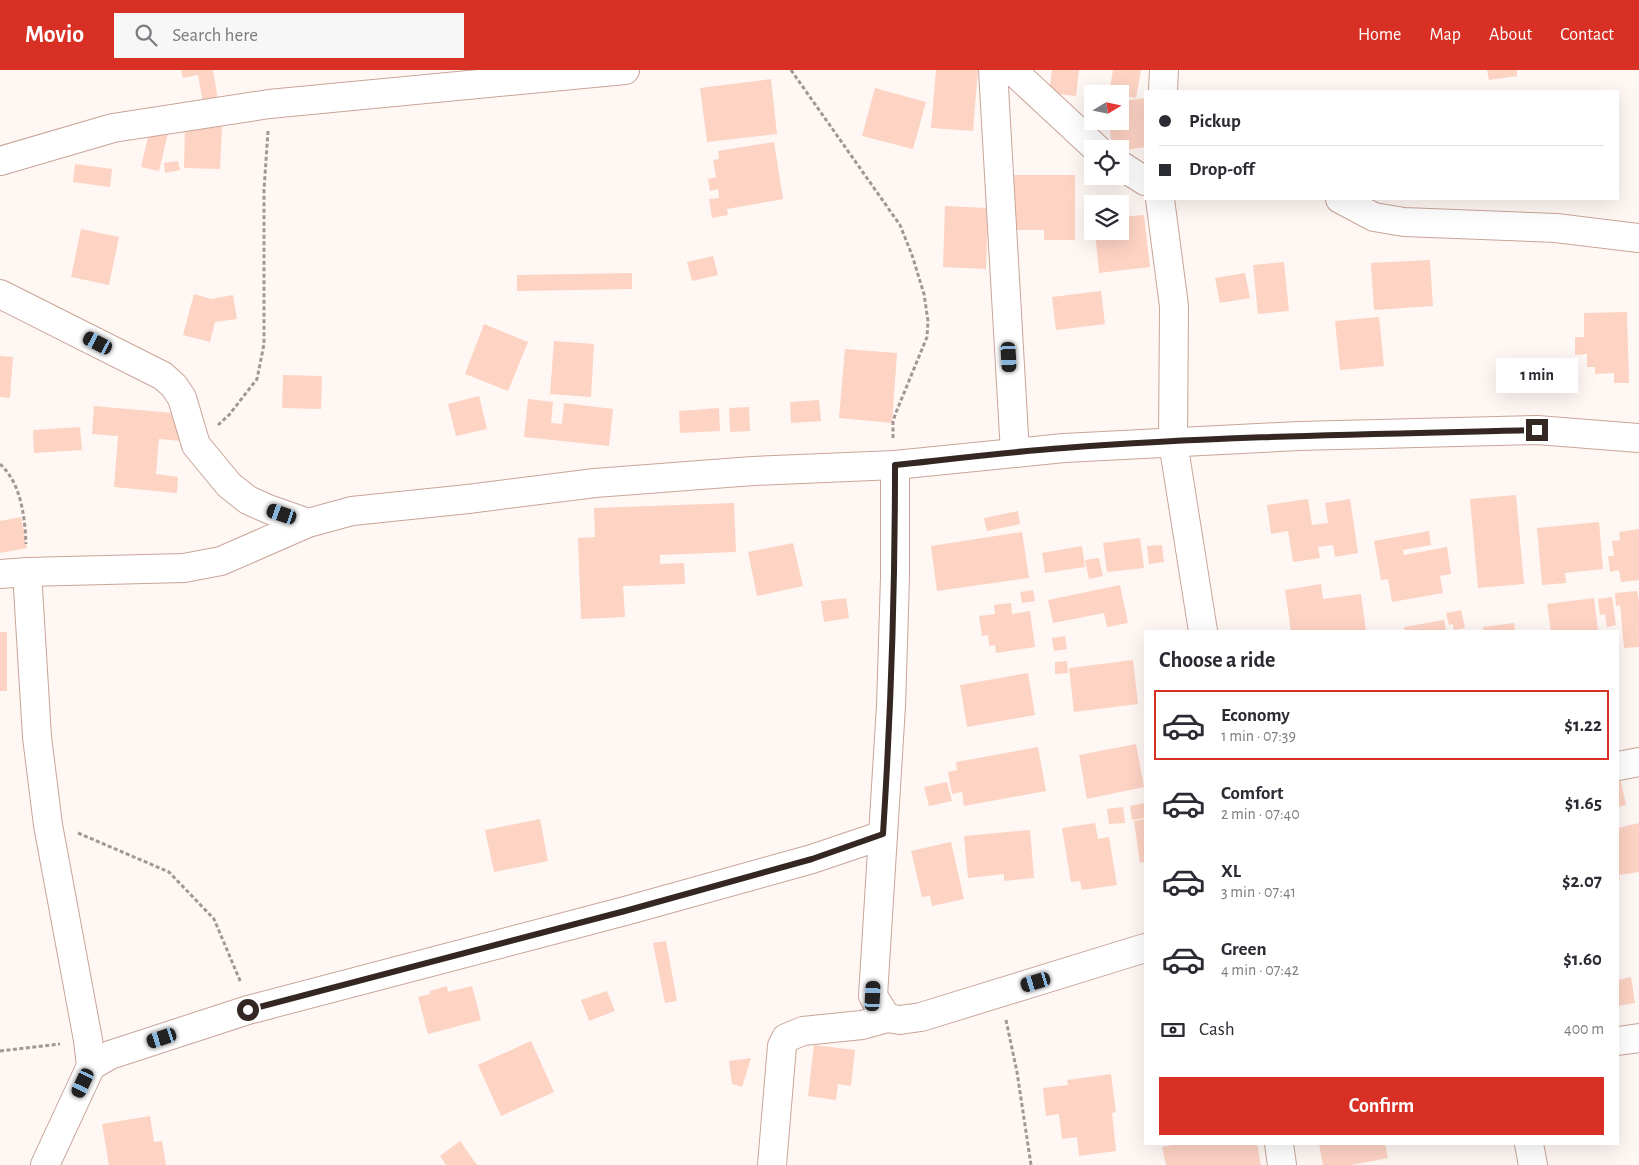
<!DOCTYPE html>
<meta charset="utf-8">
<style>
body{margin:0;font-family:"Alegreya Sans",sans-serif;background:#f7f7f7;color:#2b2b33;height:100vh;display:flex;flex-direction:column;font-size:19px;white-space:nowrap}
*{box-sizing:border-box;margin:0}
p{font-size:16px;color:#7c7c81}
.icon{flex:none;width:28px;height:28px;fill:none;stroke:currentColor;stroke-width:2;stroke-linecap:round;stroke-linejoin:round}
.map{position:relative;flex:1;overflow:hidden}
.drawer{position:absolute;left:1144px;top:560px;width:475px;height:515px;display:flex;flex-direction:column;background:#fff;border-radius:0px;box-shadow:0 5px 20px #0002}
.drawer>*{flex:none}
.banner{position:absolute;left:1144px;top:20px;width:475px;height:110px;border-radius:0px;box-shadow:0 5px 20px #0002;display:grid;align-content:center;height:110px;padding:0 15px;background:#fff}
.needle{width:32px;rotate:80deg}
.controls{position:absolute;left:1084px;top:15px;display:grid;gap:10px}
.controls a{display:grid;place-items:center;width:45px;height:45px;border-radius:0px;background:#fff;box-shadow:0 5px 20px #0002;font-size:25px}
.end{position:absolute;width:22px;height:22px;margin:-11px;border:6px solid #342621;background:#fff;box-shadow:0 0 0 2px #fff}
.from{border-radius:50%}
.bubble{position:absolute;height:35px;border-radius:0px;background:#fff;box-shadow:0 5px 20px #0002;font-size:16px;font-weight:600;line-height:35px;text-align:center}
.car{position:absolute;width:15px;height:30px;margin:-15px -8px;border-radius:6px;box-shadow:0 0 4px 1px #0007;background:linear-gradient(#222 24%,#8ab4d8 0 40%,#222 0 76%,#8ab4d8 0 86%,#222 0)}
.banner b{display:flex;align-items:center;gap:18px;height:48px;font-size:19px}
.banner b+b{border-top:1px solid #e1e1e2}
.banner i{width:12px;height:12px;background:#2b2b33}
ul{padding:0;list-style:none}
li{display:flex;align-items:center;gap:15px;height:70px;margin:0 10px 8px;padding:0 5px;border:2px solid transparent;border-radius:0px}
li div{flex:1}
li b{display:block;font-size:19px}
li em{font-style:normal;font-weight:600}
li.current{border-color:#d93025}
li>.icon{width:45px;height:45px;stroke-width:1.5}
h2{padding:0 15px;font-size:22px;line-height:60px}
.pay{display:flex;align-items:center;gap:12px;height:55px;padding:0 15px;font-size:19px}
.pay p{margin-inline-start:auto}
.button{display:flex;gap:10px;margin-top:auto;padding:10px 15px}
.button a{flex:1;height:58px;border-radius:0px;background:#d93025;color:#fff;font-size:20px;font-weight:600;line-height:58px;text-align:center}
header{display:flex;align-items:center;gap:30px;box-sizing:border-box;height:70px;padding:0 25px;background:#d93025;color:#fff}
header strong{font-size:24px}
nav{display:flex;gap:28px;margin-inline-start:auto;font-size:18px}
.search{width:350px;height:45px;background:#f7f7f7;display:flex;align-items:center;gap:12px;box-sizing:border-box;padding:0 18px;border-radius:0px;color:#7c7c81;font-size:19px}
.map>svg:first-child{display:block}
</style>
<header>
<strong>Movio</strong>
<div class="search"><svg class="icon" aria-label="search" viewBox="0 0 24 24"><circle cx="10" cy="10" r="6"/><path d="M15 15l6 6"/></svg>Search here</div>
<nav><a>Home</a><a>Map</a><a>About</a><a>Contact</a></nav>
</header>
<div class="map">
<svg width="1639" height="1095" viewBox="0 0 1639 1095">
<rect width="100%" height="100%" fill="#fff7f4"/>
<g fill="#fdd3c4">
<path d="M181 0H213L218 30 203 33 198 5 183 8Z"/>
<path d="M936 0H978L973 61 931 58Z"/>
<path d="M1052 0H1079L1076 26 1049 23Z"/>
<path d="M1113 0H1141L1136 28 1109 23Z"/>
<path d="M1487 0H1517V6L1489 10Z"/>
<path d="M771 9 777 64 707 72 700 18Z"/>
<path d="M875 18 926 32 913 79 862 66Z"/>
<path d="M1145 28V77L1120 81V79H1112L1109 52 1126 50 1123 31Z"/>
<path d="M185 54 222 56 220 99 184 98Z"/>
<path d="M150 59 168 63 159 101 141 97Z"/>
<path d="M774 72 783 129 727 139 728 145 712 148 709 129 719 128 718 119 710 121 708 109 716 107 713 90 719 89 718 81Z"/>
<path d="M178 91 180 100 165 103 164 93Z"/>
<path d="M75 94 112 99 110 117 73 112Z"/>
<path d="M1010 105H1075V170H1044V160H1010Z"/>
<path d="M945 136 988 138 986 199 943 197Z"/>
<path d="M1144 145 1150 197 1099 203 1095 161H1120V147Z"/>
<path d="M81 159 119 167 109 215 71 207Z"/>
<path d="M713 186 718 205 692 211 687 192Z"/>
<path d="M1430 190 1433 236 1374 240 1371 193Z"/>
<path d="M1284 192 1289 241 1258 244 1253 195Z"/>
<path d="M632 203V219L517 221V205Z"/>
<path d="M1245 203 1250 228 1220 233 1215 208Z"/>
<path d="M1101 221 1105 254 1056 260 1052 227Z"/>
<path d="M194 224 211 229 233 225 237 249 215 252 210 272 183 265Z"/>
<path d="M1627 242 1629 313H1614V303L1595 304V297H1587V284L1575 285V267H1584V243Z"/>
<path d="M1379 247 1384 296 1340 300 1335 251Z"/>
<path d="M484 254 528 272 508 321 465 304Z"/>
<path d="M554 271 594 274 591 327 550 324Z"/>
<path d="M845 279 897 283 892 353 839 348Z"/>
<path d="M0 286 13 287 10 328 0 327Z"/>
<path d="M283 305 322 306 321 339 282 338Z"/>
<path d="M479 326 487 359 456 366 448 334Z"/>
<path d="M528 329 553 332 551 353 562 354 564 333 613 339 609 376 524 367Z"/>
<path d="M819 330 821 351 791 353 790 332Z"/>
<path d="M94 336 184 344 181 371 159 369 156 404 178 407 177 423 114 417 118 366 92 364Z"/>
<path d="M749 337 750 361 730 362 729 338Z"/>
<path d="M719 338 720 361 680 363 679 341Z"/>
<path d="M80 357 82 380 34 383 33 360Z"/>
<path d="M1516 425 1524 514 1478 518 1470 429Z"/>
<path d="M1308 429 1312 455 1328 453 1325 433 1350 429 1358 483 1335 487 1333 475 1318 477 1320 488 1293 492 1288 461 1271 464 1267 435Z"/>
<path d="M734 433 736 482 660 485V494L684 493 685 514 623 516 625 547 581 549 578 468 595 467 594 438Z"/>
<path d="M1018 441 1020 454 987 461 984 448Z"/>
<path d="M21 447 27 478 0 483V451Z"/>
<path d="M1599 452 1603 499 1565 503 1566 513 1542 515 1537 458Z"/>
<path d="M1639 459V510L1621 512 1619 500 1610 502 1608 486H1614L1612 471 1620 470 1619 462Z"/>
<path d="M1429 461 1431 475 1403 480 1404 485 1447 477 1451 504 1440 506 1443 523 1392 532 1388 509 1381 510 1374 471Z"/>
<path d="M1022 462 1029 508 937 521 931 476Z"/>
<path d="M1140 468 1144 498 1107 502 1103 473Z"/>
<path d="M793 473 803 516 757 526 748 482Z"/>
<path d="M1162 475 1164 492 1149 494 1147 476Z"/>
<path d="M1082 476 1085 497 1045 503 1042 483Z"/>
<path d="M1099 488 1103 506 1089 509 1085 490Z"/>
<path d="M1321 514 1323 529 1361 524 1366 561H1291L1285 520Z"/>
<path d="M1120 515 1128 553 1107 557 1104 543 1053 553 1048 530Z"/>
<path d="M1033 520 1035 531 1022 533 1020 522Z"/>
<path d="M1637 521 1639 531V577L1624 578 1620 535 1616 536 1615 523Z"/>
<path d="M1612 527 1616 555 1607 557 1605 544 1600 545 1598 529Z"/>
<path d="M846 528 849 548 824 552 821 531Z"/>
<path d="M1594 528 1598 561H1551L1547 534Z"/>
<path d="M1011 533 1012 544 1030 541 1035 577 996 583 995 575 989 576 988 565 982 566 979 546 995 544 994 535Z"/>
<path d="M1461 540 1465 558 1454 560 1453 554 1449 555 1446 543Z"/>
<path d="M1444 550 1446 561H1405L1404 557Z"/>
<path d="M1514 553 1515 561H1484L1483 557Z"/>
<rect x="0" y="562" width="7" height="59"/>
<path d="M1065 566 1067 579 1054 581 1052 568Z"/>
<path d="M1133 590 1138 634 1074 642 1069 598Z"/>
<path d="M1067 591 1068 603 1055 604V592Z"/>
<path d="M1028 603 1035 645 967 657 960 615Z"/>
<path d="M1136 674 1144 717 1087 729 1079 685Z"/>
<path d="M1038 677 1046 721 964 736 962 722 952 724 948 702 957 700 956 692Z"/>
<path d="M1618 698 1626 735 1618 737Z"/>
<path d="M947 712 952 731 929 736 924 717Z"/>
<path d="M1145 733V748L1132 750 1130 736Z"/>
<path d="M1123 737 1125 753 1109 754 1107 739Z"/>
<path d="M540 749 548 791 494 802 485 760Z"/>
<path d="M1145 749V792L1140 793 1134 751Z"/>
<path d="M1095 753 1098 769 1109 767 1117 815 1082 820 1080 811 1071 812 1062 758Z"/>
<path d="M1639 753V802L1619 805 1620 811H1618V758Z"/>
<path d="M1030 760 1034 808 1004 811V804L968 808 964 766Z"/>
<path d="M951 772 964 829 932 836 930 826 922 827 911 781Z"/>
<path d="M666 871 677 931 665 933 653 873Z"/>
<path d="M1631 907 1635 933 1618 936V910Z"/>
<path d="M447 916 448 922 472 916 481 950 428 964 418 927 430 924V921Z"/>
<path d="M607 921 615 941 589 951 581 930Z"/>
<path d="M531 971 554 1022 501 1046 478 995Z"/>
<path d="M814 975 855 980 851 1016 838 1014 836 1030 808 1026Z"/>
<path d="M751 988 742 1017 732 1014 729 991Z"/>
<path d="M1111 1004 1116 1042 1112 1043 1116 1081 1079 1086 1077 1067 1062 1069 1059 1044 1046 1046 1043 1018 1068 1015 1067 1010Z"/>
<path d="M150 1046 154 1072 162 1071 166 1095H109L102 1054Z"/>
<path d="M460 1071 477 1095H446L440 1086Z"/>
<path d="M1178 1074H1257L1261 1095H1166L1162 1077Z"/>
<path d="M1319 1074H1385L1388 1088 1351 1095H1323Z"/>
</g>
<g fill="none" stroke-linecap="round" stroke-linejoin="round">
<defs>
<g id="minor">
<path d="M993 0 1015 383"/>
<path d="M1012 0 1097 79"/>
<path d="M1163 21 1164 0"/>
<path d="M0 91 113 58 269 34 625 0"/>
<path d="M1120 95 1145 111"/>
<path d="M1160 129 1174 236 1173 372 1203 561"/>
<path d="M1340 129 1374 147 1404 152 1556 158 1639 168"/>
<path d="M0 224 163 306 174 316 182 328 196 375 229 415 248 430 268 439 308 453"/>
<path d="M895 395V507L891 636 873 926 887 948 900 950 921 947 1145 878"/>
<path d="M27 502 37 667 48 755 88 970 91 996"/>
<path d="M0 504 27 502 184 498 221 491 308 453 352 441 468 429 595 413 753 401 895 395 1064 378 1299 366 1537 360 1639 368"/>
<path d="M1618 696 1639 692"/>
<path d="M1618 971 1639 968"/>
<path d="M1279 1074 1282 1095"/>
<path d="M1529 1074 1533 1095"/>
<path d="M45 1095 91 996 110 985 248 940 625 841 812 789 883 765"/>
<path d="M772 1095 782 976 786 968 803 961 862 955 887 948"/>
</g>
</defs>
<use href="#minor" stroke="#c8a598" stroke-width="30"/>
<g stroke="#a29793" stroke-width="3" stroke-dasharray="4 2.5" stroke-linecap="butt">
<path d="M791 0 900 155 912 185 924 224 928 251 927 267 897 340 893 351V368"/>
<path d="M218 355 229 345 257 309 264 274V120L268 61"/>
<path d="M0 394C21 413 25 447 26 474"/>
<path d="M78 763 169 802 214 849 241 913"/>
<path d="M1006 950 1017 1002 1031 1095"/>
<path d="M0 981 60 974"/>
</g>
<use href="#minor" stroke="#fff" stroke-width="28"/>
</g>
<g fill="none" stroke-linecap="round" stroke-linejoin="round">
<path stroke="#342621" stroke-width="6" d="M248 940 625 841 812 789 883 764C891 641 895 518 895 395 951 389 1008 382 1064 378 1222 366 1380 364 1537 360"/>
</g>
</svg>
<div class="controls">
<a><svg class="needle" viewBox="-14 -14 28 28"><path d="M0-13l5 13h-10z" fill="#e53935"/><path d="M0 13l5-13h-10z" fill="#7c7c81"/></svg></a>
<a><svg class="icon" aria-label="locate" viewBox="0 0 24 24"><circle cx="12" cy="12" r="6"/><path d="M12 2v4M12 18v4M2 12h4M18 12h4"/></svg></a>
<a><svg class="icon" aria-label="layers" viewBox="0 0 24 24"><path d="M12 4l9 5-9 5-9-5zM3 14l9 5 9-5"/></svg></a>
</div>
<i class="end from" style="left:248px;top:940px"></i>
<i class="end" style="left:1537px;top:360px"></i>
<div class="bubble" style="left:1496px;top:288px;width:82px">1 min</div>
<i class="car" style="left:98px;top:273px;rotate:297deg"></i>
<i class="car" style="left:1009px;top:287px;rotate:177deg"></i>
<i class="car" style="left:282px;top:444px;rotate:289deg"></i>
<i class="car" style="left:1036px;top:912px;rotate:253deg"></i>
<i class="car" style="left:873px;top:926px;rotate:3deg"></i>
<i class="car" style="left:162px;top:968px;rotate:252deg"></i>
<i class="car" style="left:83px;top:1013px;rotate:205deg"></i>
<div class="banner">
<b><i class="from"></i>Pickup</b>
<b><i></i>Drop-off</b>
</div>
<section class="drawer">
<h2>Choose a ride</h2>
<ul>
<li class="current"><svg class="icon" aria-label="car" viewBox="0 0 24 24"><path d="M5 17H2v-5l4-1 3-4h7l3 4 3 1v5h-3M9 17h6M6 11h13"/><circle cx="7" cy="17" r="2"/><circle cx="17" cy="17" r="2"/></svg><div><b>Economy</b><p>1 min · 07:39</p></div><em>$1.22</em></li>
<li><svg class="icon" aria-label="car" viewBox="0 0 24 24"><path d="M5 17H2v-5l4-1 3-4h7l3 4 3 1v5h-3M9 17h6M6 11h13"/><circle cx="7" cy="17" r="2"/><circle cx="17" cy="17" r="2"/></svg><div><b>Comfort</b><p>2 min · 07:40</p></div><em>$1.65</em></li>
<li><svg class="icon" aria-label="car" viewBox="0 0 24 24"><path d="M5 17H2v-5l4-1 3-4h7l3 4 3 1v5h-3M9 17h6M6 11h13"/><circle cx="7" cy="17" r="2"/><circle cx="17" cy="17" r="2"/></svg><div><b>XL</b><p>3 min · 07:41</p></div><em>$2.07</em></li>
<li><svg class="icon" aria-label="car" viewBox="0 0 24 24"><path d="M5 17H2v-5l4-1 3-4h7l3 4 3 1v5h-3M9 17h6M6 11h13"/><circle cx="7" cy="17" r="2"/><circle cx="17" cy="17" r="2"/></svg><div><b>Green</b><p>4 min · 07:42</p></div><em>$1.60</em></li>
</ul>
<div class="pay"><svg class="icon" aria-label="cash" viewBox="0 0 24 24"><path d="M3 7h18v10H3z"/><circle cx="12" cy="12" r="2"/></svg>Cash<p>400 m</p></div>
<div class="button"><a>Confirm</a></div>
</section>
</div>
